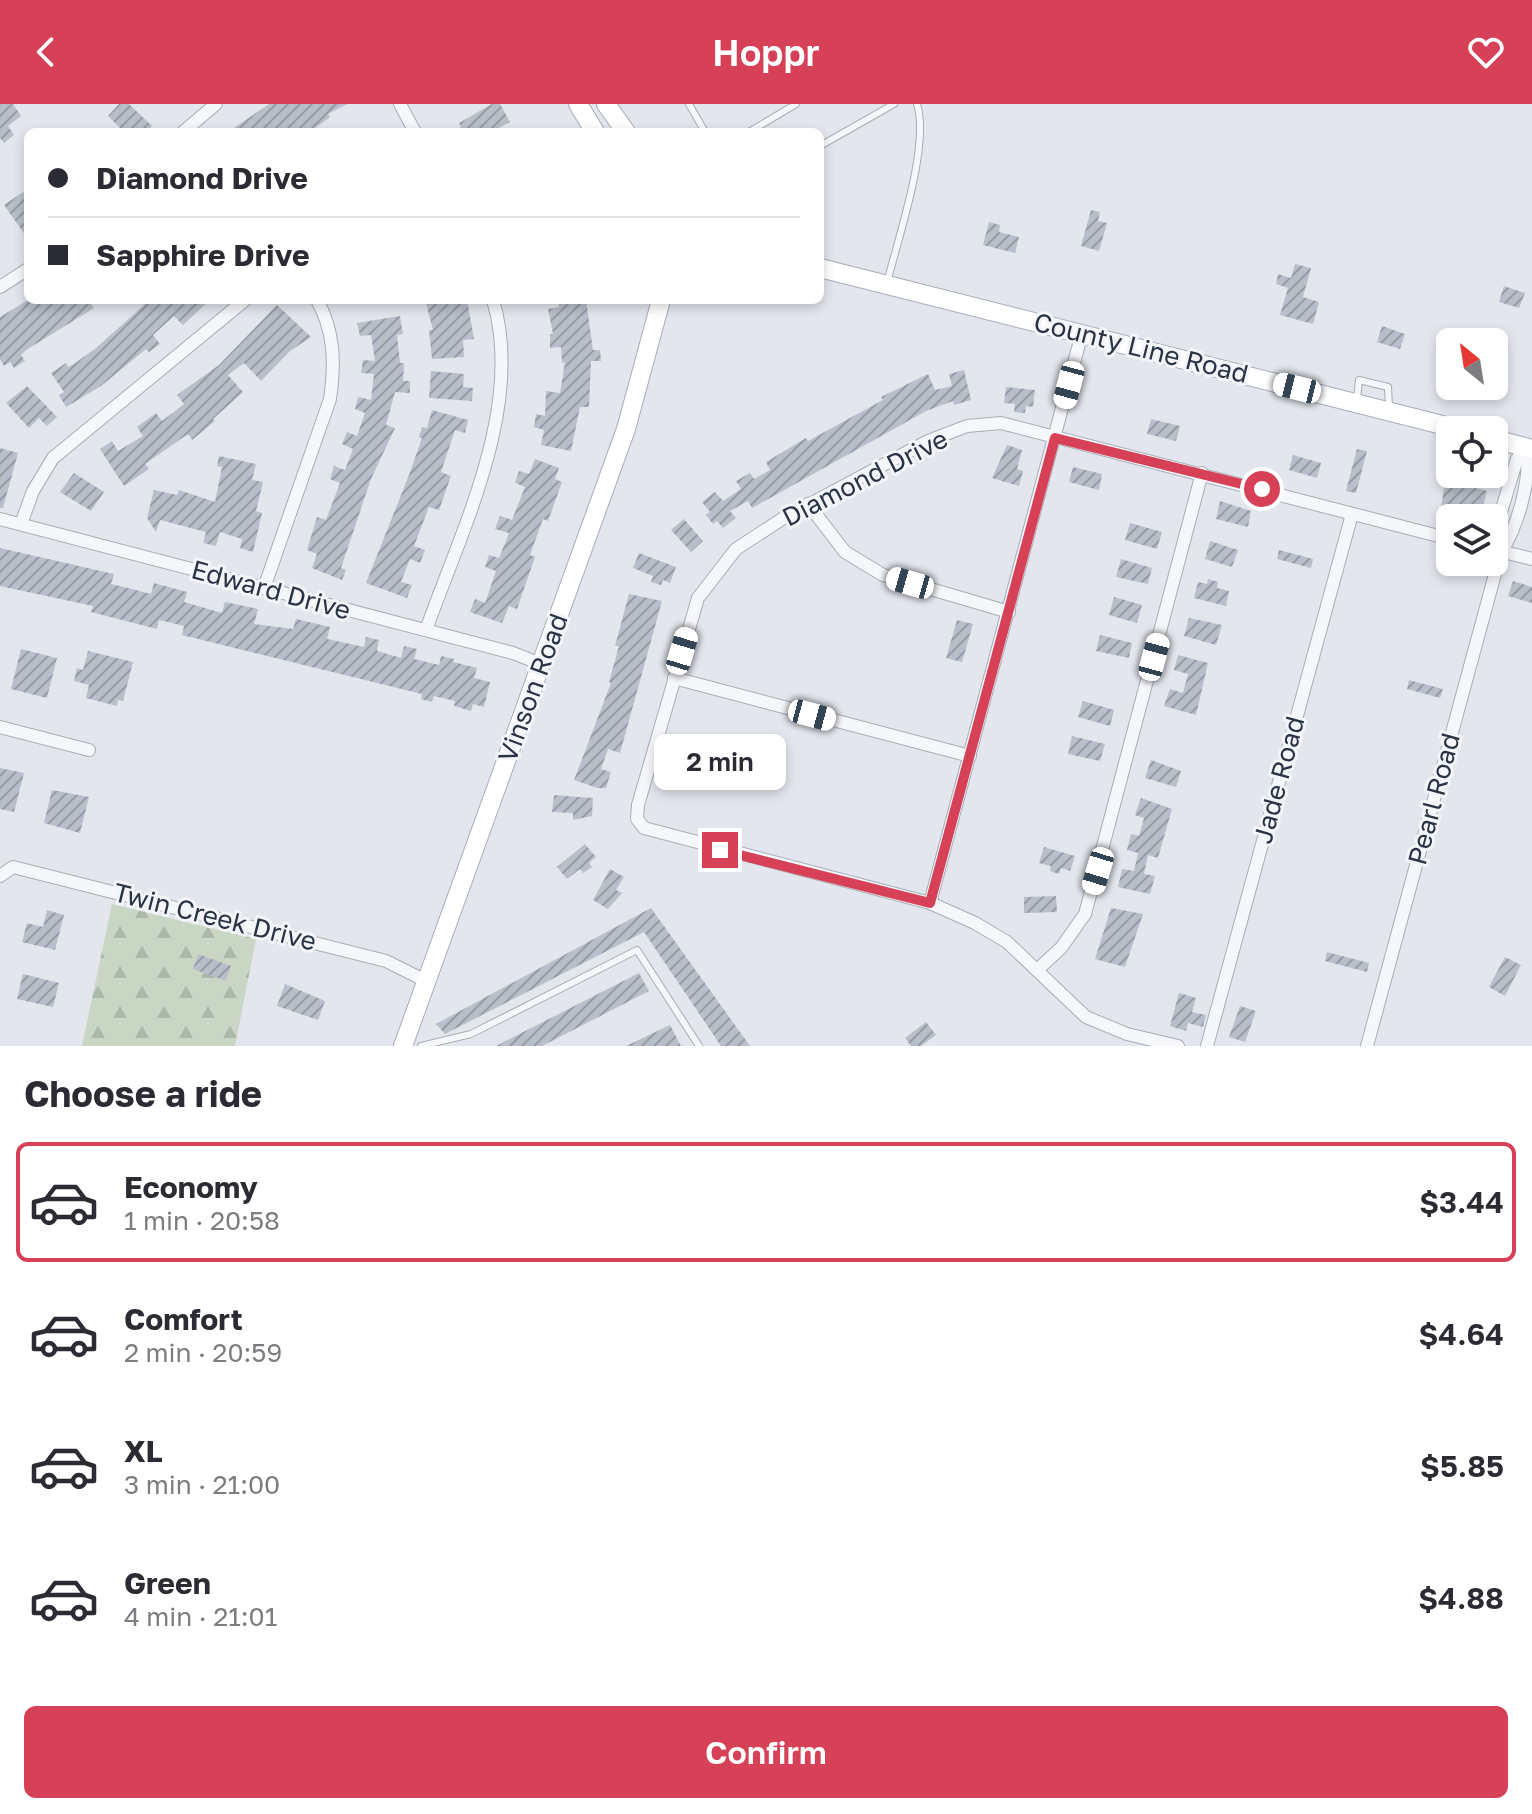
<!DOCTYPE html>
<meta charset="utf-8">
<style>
body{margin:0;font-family:"Golos Text",sans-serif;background:#f2f2f3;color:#2b2b33;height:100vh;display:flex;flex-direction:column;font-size:30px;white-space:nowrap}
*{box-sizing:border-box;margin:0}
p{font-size:26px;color:#7c7c81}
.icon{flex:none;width:44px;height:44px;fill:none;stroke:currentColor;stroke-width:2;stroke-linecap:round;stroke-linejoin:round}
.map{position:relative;height:942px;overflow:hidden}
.details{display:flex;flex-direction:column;background:#fff;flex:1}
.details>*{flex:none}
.hud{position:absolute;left:24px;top:24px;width:800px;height:176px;border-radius:12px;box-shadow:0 4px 12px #0003;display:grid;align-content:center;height:176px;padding:0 24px;background:#fff}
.needle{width:52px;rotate:330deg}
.tools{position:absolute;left:1436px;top:224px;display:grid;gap:16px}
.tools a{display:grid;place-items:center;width:72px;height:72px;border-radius:12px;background:#fff;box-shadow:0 4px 12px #0003;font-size:40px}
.end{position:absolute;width:36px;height:36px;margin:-18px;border:10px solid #d74158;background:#fff;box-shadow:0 0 0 4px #fff}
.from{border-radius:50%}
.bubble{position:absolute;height:56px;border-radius:12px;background:#fff;box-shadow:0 4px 12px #0003;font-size:26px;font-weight:600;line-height:56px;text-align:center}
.car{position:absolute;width:24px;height:48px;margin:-24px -12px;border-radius:10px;box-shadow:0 0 6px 2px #0007;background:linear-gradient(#fff 24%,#345 0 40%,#fff 0 76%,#345 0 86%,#fff 0)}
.hud b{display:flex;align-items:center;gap:28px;height:76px;font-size:30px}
.hud b+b{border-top:2px solid #e1e1e2}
.hud i{width:20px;height:20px;background:#2b2b33}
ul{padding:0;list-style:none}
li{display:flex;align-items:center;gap:24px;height:120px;margin:0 16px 12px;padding:0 8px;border:4px solid transparent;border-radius:12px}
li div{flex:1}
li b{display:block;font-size:30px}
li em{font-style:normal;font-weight:600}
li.active{border-color:#d74158}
li>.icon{width:72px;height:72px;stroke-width:1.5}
h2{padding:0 24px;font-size:36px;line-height:96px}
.action{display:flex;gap:16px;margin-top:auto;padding:16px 24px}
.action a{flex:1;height:92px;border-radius:12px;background:#d74158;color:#fff;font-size:32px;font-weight:600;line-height:92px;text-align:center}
header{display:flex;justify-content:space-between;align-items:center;height:104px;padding:0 24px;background:#d74158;color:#fff;font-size:36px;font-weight:600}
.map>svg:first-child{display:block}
</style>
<header><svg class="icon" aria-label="back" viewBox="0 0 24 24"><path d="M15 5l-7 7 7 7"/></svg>Hoppr<svg class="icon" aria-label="heart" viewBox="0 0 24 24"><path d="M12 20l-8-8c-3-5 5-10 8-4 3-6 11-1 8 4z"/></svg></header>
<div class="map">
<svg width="1532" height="942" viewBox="0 0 1532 942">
<defs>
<pattern id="forest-firs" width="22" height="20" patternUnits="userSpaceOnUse" patternTransform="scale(2)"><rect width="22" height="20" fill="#c8d6c3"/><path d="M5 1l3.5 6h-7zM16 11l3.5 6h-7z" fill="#acb8a9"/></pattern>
<pattern id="building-hatch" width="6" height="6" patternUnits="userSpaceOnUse" patternTransform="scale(2)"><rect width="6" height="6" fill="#b9bfca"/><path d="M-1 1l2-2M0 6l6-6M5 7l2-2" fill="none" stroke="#969ca6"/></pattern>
</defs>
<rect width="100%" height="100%" fill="#e3e6ec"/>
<path fill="url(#forest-firs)" d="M112 800 256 835 235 942H82Z"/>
<g fill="url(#building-hatch)">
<path d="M0 0H13L21 12 8 22 14 31 4 39 0 34Z"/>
<path d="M119 0H129L152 22 147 28H124L108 12Z"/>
<path d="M269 0H347L328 10 330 13 310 28H228Z"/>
<path d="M492 0H500L510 18 491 28H463L459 19Z"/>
<path d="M23 88 28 94V135L4 101Z"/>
<path d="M1091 106 1100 108 1098 117 1107 119 1099 147 1081 142Z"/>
<path d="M989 118 1000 121 999 128 1019 133 1015 149 983 141Z"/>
<path d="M1295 160 1311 164 1303 193 1319 198 1313 220 1280 211 1288 184 1276 180 1278 170 1291 174Z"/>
<path d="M1504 182 1525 189 1519 204 1499 198Z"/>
<path d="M28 196H88L94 204 26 246 21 251 25 257 14 264 10 258 4 262 0 255V213Z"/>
<path d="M140 196H210L183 221 174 212 153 231 160 240 149 248 146 245 101 282 66 303 59 291 64 288 51 269 66 259 68 263 74 260 96 244 144 201Z"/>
<path d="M425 196H467L474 235 463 236 464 253 432 255 429 226H433Z"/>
<path d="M558 196H586L593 246H600L601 257H591L589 303H580L571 347 541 341 544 326 534 323 536 310 545 312 546 287 560 289 565 258 562 259 561 243 550 244V230H553L548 205 559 203Z"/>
<path d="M277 201 311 233 290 247 261 277 244 259 228 271 243 288 213 315 215 317 192 336 188 330 145 360 149 365 124 382 100 345 112 337 118 347 143 332 137 323 156 309 162 317 184 300 177 291 219 261Z"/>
<path d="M400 212 403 230 397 231 400 259H404L403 277H410V289L395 288 386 321 395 324 371 375 341 464 346 466 342 476 312 464 317 450 307 446 317 413 326 416 340 379 330 375 334 362 345 366 353 345 342 340 347 328 357 332 365 309 355 305 358 293 371 296 374 270 361 269 363 256 375 257 371 231 360 232 357 219Z"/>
<path d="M1382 222 1405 230 1400 245 1377 238Z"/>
<path d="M964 266 971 296 954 301 953 297 926 307 752 404 748 397 730 407 736 414 723 424 717 417 713 420 706 411 710 408 702 398 715 388 723 397 741 385 736 377 750 369 754 375 770 366 766 358 806 334 808 337 883 296 881 293 928 270 935 286 952 282 949 270Z"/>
<path d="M431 267 464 270 463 283 473 284 472 297 429 294Z"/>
<path d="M27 282 57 313 47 322 39 314 29 324 6 299Z"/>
<path d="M1006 283 1035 286 1033 303 1026 302 1025 309 1014 308 1015 300 1004 299Z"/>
<path d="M432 306 468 316 465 329 455 326 441 368 451 372 439 406 429 403 414 442 425 446 420 459 410 455 401 478 412 481 407 494 366 479 409 371 422 334 419 333 422 323 427 324Z"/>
<path d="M1151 315 1180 322 1176 337 1147 330Z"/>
<path d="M1007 341 1022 346 1017 365 1023 367 1019 382 992 374Z"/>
<path d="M0 344 18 349 3 404H0Z"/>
<path d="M1357 345 1367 347 1356 389 1346 387Z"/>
<path d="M1293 351 1321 359 1317 374 1289 366Z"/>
<path d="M219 352 256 360 252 376 263 378 256 407 262 409 253 448 240 444 242 435 220 428 216 442 203 439 206 428 160 416 156 428 147 414 154 386 177 391 179 386 215 398 222 363 217 362Z"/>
<path d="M535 355 559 364 555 375 562 378 548 417 543 415 530 451 535 453 517 505 509 502 502 519 470 508 475 495 485 499 496 467 485 463 489 451 499 454 509 429 495 425 500 412 512 416 525 383 515 379 519 367 529 370Z"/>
<path d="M1073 363 1102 370 1099 386 1069 378Z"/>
<path d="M74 369 104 388 91 407 60 388Z"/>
<path d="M1445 376 1487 387 1480 414 1440 412Z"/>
<path d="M1220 397 1251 407 1248 423 1216 415Z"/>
<path d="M684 415 703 437 691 448 671 426Z"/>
<path d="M1130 419 1162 428 1157 445 1125 436Z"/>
<path d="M1210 437 1238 446 1232 463 1205 455Z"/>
<path d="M0 444 114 470 111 480 136 486 151 490 154 479 187 488 184 498 222 509 225 498 258 505 254 520 293 525 296 515 330 523 327 535 364 543 366 533 379 536 377 547 401 554 404 542 417 545 414 555 439 561 441 552 454 555 453 558 477 564 474 574 490 578 484 603 473 600 471 607 454 602 455 597 434 592 432 598 421 595 422 590 182 531 184 522 159 516 157 525 91 508 93 502 0 482Z"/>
<path d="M1279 446 1313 455 1311 464 1277 455Z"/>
<path d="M639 449 676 463 670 479 663 476 661 481 651 478 653 472 633 464Z"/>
<path d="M1121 455 1152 464 1148 480 1116 473Z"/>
<path d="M1208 475 1218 478 1217 484 1229 487 1226 502 1194 494 1198 478 1207 480Z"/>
<path d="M1513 477 1532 483V499L1508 492Z"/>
<path d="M629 490 662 497 620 649 608 645 601 665 611 668 606 684H597L574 676 611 579 609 578 619 542H615Z"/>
<path d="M1114 493 1142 501 1137 519 1109 511Z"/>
<path d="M1189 514 1222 521 1216 541 1184 532Z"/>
<path d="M957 516 973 520 962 558 946 554Z"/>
<path d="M1100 531 1132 539 1129 554 1096 547Z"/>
<path d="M21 545 57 554 47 594 11 585Z"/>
<path d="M88 547 133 558 123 597 118 596 117 602 86 594 89 581 74 577 77 564 83 566Z"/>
<path d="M1178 551 1208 559 1196 611 1164 602 1170 585 1183 589 1188 570 1174 566Z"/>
<path d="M1409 576 1443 585 1440 594 1407 585Z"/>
<path d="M1083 597 1114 606 1110 622 1078 613Z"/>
<path d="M1072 632 1105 640 1100 657 1068 650Z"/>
<path d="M1151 656 1181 667 1176 683 1145 674Z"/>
<path d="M0 664 24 669 14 708 0 705Z"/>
<path d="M52 686 89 693 80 729 44 719Z"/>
<path d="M554 691 593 694 592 712 573 716V709L552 708Z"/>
<path d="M1141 694 1172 705 1158 754 1148 751 1144 770 1155 772 1150 790 1118 783 1122 765 1134 767 1138 749 1127 746 1131 730 1139 732 1144 714 1135 711Z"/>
<path d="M585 740 596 753 589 759 592 763 583 769 580 765 567 775 557 763Z"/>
<path d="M1044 743 1075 752 1070 767 1061 764 1059 770 1050 767 1051 762 1039 759Z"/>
<path d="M610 765 624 773 616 786 622 789 608 805 593 796Z"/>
<path d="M1056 792 1057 808 1024 809V793Z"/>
<path d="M651 804 750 942H721L644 828 445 930 436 920Z"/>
<path d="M1111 804 1143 810 1125 863 1095 855Z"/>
<path d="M47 806 64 811 55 846 22 838 27 819 43 823Z"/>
<path d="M1327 848 1369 859 1367 868 1325 857Z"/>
<path d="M198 850 231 862 226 877 193 865Z"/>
<path d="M1505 853 1521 861 1505 892 1489 883Z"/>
<path d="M639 869 649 887 542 942H496Z"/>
<path d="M23 870 59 879 53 903 17 895Z"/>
<path d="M285 880 325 897 318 916 277 902Z"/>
<path d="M1179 889 1196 894 1192 908 1206 911 1203 923 1188 919 1186 927 1170 922Z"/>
<path d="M1240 902 1256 907 1245 938 1229 933Z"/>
<path d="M926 918 936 931 921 942H911L905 934Z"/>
<path d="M670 921 681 942H626Z"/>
</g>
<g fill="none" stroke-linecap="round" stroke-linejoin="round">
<defs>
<g id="lane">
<path d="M689 0 705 28"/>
<path d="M749 28 796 0"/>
<path d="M820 42 894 0"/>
<path d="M887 179C898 134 930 42 917 0"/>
<path d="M1357 295 1359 276 1388 283 1389 303"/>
<path d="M421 942 471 930 637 846 699 942"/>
</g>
<g id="street">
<path d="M400 0 415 28"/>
<path d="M183 28 216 0"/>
<path d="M0 183 28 165"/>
<path d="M808 400 845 448 883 471 1009 508"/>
<path d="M0 415 513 549 541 560"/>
<path d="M21 420 33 387 53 354 245 196"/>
<path d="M1496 446 1532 455"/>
<path d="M1501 448 1495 428 1517 355 1526 344"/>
<path d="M264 484 330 295C335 260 335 228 317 196"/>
<path d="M426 526C461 427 525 302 493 196"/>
<path d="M674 574 970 652"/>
<path d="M0 623 89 646"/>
<path d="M0 772 13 763 386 857 428 878"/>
<path d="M930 799 1082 229"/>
<path d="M1037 866 1061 844 1085 810 1202 369"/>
<path d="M1178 942 1127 930 1086 913 1007 838 975 819 930 799 644 724 637 715 638 701 698 494 736 445 782 415 928 337 967 322 1001 319 1450 435"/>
<path d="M1207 942 1352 410"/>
<path d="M1367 942 1501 448C1518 422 1532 373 1526 344"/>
</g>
<g id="secondary">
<path d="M578 0 595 28"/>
<path d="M606 0 626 28"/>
<path d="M820 164 1462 326"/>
<path d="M1494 335 1532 345"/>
<path d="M403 942 626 325 661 196"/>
</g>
</defs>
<use href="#lane" stroke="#a7adb7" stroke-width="8"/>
<use href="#street" stroke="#a7adb7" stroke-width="14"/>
<use href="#secondary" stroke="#a7adb7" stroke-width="20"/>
<use href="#lane" stroke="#f6f7fa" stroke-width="6"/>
<use href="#street" stroke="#f6f7fa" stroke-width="12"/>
<use href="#secondary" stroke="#fff" stroke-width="18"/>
</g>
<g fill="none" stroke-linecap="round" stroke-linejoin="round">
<path stroke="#d74158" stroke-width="10" d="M720 746 930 799 1055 334 1262 385"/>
</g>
<g text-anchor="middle" stroke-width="6" stroke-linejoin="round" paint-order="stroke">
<g font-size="26" fill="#293345" stroke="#f3f5f9">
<text transform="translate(1141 244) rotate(14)" y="9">County Line Road</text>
<text transform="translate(865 374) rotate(-27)" y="9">Diamond Drive</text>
<text transform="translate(271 486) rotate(15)" y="9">Edward Drive</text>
<text transform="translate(533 584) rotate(-70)" y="9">Vinson Road</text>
<text transform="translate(1279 676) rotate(-75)" y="9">Jade Road</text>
<text transform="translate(1434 695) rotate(-75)" y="9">Pearl Road</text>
<text transform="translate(215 813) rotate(14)" y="9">Twin Creek Drive</text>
</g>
</g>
</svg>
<div class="tools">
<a><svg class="needle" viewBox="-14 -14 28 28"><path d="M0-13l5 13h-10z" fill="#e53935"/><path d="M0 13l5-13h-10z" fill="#7c7c81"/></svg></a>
<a><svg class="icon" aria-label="locate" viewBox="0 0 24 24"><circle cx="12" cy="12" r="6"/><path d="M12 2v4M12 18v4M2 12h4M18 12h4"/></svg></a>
<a><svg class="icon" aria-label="layers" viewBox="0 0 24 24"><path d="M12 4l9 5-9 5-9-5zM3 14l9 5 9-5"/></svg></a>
</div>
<i class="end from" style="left:1262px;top:385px"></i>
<i class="end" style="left:720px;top:746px"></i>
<div class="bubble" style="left:654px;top:630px;width:132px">2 min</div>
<i class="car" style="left:1069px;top:281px;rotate:195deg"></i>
<i class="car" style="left:1297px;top:284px;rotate:284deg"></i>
<i class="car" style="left:910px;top:479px;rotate:286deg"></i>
<i class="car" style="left:682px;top:547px;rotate:17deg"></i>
<i class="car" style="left:1154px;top:553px;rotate:15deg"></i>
<i class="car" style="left:812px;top:611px;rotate:105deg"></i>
<i class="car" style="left:1098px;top:767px;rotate:197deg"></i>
<div class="hud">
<b><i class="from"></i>Diamond Drive</b>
<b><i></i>Sapphire Drive</b>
</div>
</div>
<section class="details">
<h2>Choose a ride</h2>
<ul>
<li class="active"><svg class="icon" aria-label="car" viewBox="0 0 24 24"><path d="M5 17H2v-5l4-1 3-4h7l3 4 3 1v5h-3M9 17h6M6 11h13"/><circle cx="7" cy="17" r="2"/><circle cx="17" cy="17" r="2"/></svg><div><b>Economy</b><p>1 min · 20:58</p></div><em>$3.44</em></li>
<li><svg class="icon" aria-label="car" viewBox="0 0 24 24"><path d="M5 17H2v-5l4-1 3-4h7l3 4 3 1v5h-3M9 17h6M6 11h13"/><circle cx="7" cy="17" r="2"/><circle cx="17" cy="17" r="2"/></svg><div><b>Comfort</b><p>2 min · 20:59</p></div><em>$4.64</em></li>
<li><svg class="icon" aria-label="car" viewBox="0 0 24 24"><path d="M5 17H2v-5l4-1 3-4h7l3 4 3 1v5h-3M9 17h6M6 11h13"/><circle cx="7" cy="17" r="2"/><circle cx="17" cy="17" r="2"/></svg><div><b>XL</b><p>3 min · 21:00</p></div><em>$5.85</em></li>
<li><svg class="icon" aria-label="car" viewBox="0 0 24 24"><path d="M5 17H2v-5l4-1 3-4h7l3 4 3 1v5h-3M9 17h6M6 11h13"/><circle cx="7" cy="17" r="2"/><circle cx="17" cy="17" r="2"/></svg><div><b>Green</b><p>4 min · 21:01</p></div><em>$4.88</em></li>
</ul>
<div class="action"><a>Confirm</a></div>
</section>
